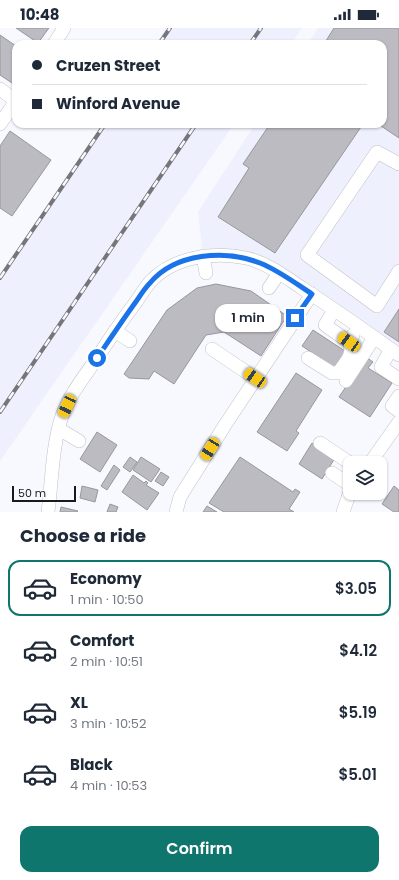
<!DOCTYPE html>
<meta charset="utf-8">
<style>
body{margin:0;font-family:Poppins,sans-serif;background:#f6f6f7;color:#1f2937;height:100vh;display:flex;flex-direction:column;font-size:15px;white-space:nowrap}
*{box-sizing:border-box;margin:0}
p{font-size:13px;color:#747a83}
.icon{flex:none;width:22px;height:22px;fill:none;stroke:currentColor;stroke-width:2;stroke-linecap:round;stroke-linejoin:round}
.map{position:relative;height:484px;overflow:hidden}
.drawer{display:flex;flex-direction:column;background:#fff;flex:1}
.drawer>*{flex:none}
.guide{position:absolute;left:12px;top:12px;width:375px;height:88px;border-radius:12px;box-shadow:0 1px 3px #0004;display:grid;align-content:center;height:88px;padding:0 20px;background:#fff}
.buttons{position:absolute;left:343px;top:428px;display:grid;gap:8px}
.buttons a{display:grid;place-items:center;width:44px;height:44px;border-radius:8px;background:#fff;box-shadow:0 1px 3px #0004;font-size:20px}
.scale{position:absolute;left:12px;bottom:10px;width:64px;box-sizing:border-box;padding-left:4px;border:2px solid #1a1a1c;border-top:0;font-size:11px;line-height:14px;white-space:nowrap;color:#1a1a1c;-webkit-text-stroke:3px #f8f9ff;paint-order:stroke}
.end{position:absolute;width:18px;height:18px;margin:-9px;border:5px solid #1a73e8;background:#fff;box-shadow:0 0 0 2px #fff}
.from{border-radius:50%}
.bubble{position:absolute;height:28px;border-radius:12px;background:#fff;box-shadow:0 1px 3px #0004;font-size:13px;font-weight:600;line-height:28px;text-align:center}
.car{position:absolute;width:12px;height:24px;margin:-12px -6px;border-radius:5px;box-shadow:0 0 3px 1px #0007;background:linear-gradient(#f5c518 24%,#345 0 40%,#f5c518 0 76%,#345 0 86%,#f5c518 0)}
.guide b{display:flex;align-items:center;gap:14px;height:38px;font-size:15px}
.guide b+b{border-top:1px solid #e0e1e3}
.guide i{width:10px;height:10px;background:#1f2937}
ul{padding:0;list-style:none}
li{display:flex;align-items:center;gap:12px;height:56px;margin:0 8px 6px;padding:0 12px;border:2px solid transparent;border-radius:12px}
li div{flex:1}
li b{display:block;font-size:15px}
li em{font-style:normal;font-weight:600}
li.selected{border-color:#0f766e}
li>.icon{width:36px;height:36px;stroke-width:1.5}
h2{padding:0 20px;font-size:18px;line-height:48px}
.primary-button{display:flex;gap:8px;margin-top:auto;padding:8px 20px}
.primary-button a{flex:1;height:46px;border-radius:12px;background:#0f766e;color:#fff;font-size:16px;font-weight:600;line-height:46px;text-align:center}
.status{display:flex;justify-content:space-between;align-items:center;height:28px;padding:0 20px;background:#fff;direction:ltr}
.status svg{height:11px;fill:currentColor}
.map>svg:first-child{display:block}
</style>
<div class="status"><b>10:48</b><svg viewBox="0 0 49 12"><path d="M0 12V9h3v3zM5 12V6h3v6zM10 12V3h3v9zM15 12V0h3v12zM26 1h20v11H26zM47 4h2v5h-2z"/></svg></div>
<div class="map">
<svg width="399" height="484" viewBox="0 0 399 484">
<rect width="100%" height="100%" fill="#f8f9ff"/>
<g fill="#eff0fe">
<path d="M166 0H302L291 16H156Z"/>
<path d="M318 0H399V327L274 242 203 228 198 184 255 96H383V16H308Z"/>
<path d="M102 96H234L0 433V245L33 199Z"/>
</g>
<g fill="#bbbbc1" stroke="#97989d">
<path d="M16 0H49L38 15Z"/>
<path d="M334 0H399V110L378 96H383V16H324Z"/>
<path d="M0 7 16 18V48L12 55 0 47Z"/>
<path d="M270 96H363L275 225 218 189 249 140 243 136Z"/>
<path d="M10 103 51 132 12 188 0 180V118Z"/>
<path d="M216 256 251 263 287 288 261 328 224 304 206 307 174 356 154 343 149 351 129 350 124 346 167 282 197 260Z"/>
<path d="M399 281V314L384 304Z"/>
<path d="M313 302 348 325 337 341 302 318Z"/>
<path d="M366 329 373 334 368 340 392 355 370 389 339 369Z"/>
<path d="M296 345 322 362 296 403 299 405 287 423 257 404Z"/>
<path d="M97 404 117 417 100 444 80 431Z"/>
<path d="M312 415 335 430 322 451 299 436Z"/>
<path d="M130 429 137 434 130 444 123 439Z"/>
<path d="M141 429 160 441 151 454 133 442Z"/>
<path d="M240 429 293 464 295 461 300 464 289 481 294 484H224L209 475Z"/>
<path d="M114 437 120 442 107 462 101 458Z"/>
<path d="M161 444 169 449 163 458 155 453Z"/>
<path d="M133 447 144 455 146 453 148 455 146 457 159 465 147 482 122 464Z"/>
<path d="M82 458 98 462 95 474 80 470Z"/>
<path d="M394 458 399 462V484H394L382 476Z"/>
<path d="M110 476 118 479 116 484H107Z"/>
<path d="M207 478 217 484H203Z"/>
<path d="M61 479 78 483 77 484H60Z"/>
</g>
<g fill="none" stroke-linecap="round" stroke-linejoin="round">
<defs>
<g id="minor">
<path d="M54 16 64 0"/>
<path d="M0 61 16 73"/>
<path d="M0 96 16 73"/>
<path d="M399 136 377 124 307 227 377 278 399 243"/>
<path d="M203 228 206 245"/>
<path d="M269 260 279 245"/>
<path d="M334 282 325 297 349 314 353 307"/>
<path d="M115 303 130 313"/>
<path d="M212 321 255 350"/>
<path d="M391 321 381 339 399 351"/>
<path d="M308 330 332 345H338C345 335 355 326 349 314"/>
<path d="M346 353 374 310"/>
<path d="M399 368 392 378 399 383"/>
<path d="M59 401 79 413"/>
<path d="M320 415 350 435"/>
<path d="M370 435 399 394"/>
<path d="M332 445 350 457"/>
<path d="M48 484C52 453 52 418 62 388 70 365 88 344 101 324 112 307 124 290 136 274 140 268 145 260 150 254 173 229 214 223 246 230 267 235 284 248 302 260 334 281 367 304 399 327"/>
<path d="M176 484 180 469 225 397 312 266"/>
<path d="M343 484 350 464"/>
</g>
</defs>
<use href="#minor" stroke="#c0c0c6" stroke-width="14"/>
<use href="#minor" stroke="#fff" stroke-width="13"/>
<defs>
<g id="rail">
<path d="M159 16 170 0"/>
<path d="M250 16 261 0"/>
<path d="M0 250 105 96"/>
<path d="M0 384 196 96"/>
</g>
</defs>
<use href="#rail" stroke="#76767a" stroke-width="4"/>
<use href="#rail" stroke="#f8f9ff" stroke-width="2.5" stroke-dasharray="8" stroke-linecap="butt"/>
</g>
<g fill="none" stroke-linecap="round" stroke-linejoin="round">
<path stroke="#1a73e8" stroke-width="5" d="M97 330C110 311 122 293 135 275 140 268 144 261 150 255 175 225 225 221 260 235 278 242 295 255 312 266L295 290"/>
</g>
</svg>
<div class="buttons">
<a><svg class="icon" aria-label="layers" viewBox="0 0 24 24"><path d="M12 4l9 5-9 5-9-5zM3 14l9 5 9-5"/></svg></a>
</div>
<div class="scale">50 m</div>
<i class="end from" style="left:97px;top:330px"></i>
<i class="end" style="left:295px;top:290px"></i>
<div class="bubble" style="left:215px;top:276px;width:66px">1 min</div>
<i class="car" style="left:349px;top:314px;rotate:305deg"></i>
<i class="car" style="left:255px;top:350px;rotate:304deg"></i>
<i class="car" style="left:67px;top:378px;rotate:205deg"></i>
<i class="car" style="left:210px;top:421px;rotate:212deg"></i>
<div class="guide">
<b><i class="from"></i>Cruzen Street</b>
<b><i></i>Winford Avenue</b>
</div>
</div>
<section class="drawer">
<h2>Choose a ride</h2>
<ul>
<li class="selected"><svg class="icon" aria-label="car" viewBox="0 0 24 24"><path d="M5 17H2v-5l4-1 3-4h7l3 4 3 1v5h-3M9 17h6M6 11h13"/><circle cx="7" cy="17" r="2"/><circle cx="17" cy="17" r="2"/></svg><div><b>Economy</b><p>1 min · 10:50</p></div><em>$3.05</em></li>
<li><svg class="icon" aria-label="car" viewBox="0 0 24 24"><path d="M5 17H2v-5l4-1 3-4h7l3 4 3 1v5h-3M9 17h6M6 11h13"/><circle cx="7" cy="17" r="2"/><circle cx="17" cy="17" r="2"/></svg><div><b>Comfort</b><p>2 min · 10:51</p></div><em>$4.12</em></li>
<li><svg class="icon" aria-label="car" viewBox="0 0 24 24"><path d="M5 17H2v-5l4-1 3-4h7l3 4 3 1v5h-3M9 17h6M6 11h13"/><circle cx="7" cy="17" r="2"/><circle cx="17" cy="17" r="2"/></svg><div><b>XL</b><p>3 min · 10:52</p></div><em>$5.19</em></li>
<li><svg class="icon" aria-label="car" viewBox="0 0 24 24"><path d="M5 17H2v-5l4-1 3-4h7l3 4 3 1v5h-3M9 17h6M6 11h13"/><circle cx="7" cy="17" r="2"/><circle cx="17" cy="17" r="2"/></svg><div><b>Black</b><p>4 min · 10:53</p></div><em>$5.01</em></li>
</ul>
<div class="primary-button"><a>Confirm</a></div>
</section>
